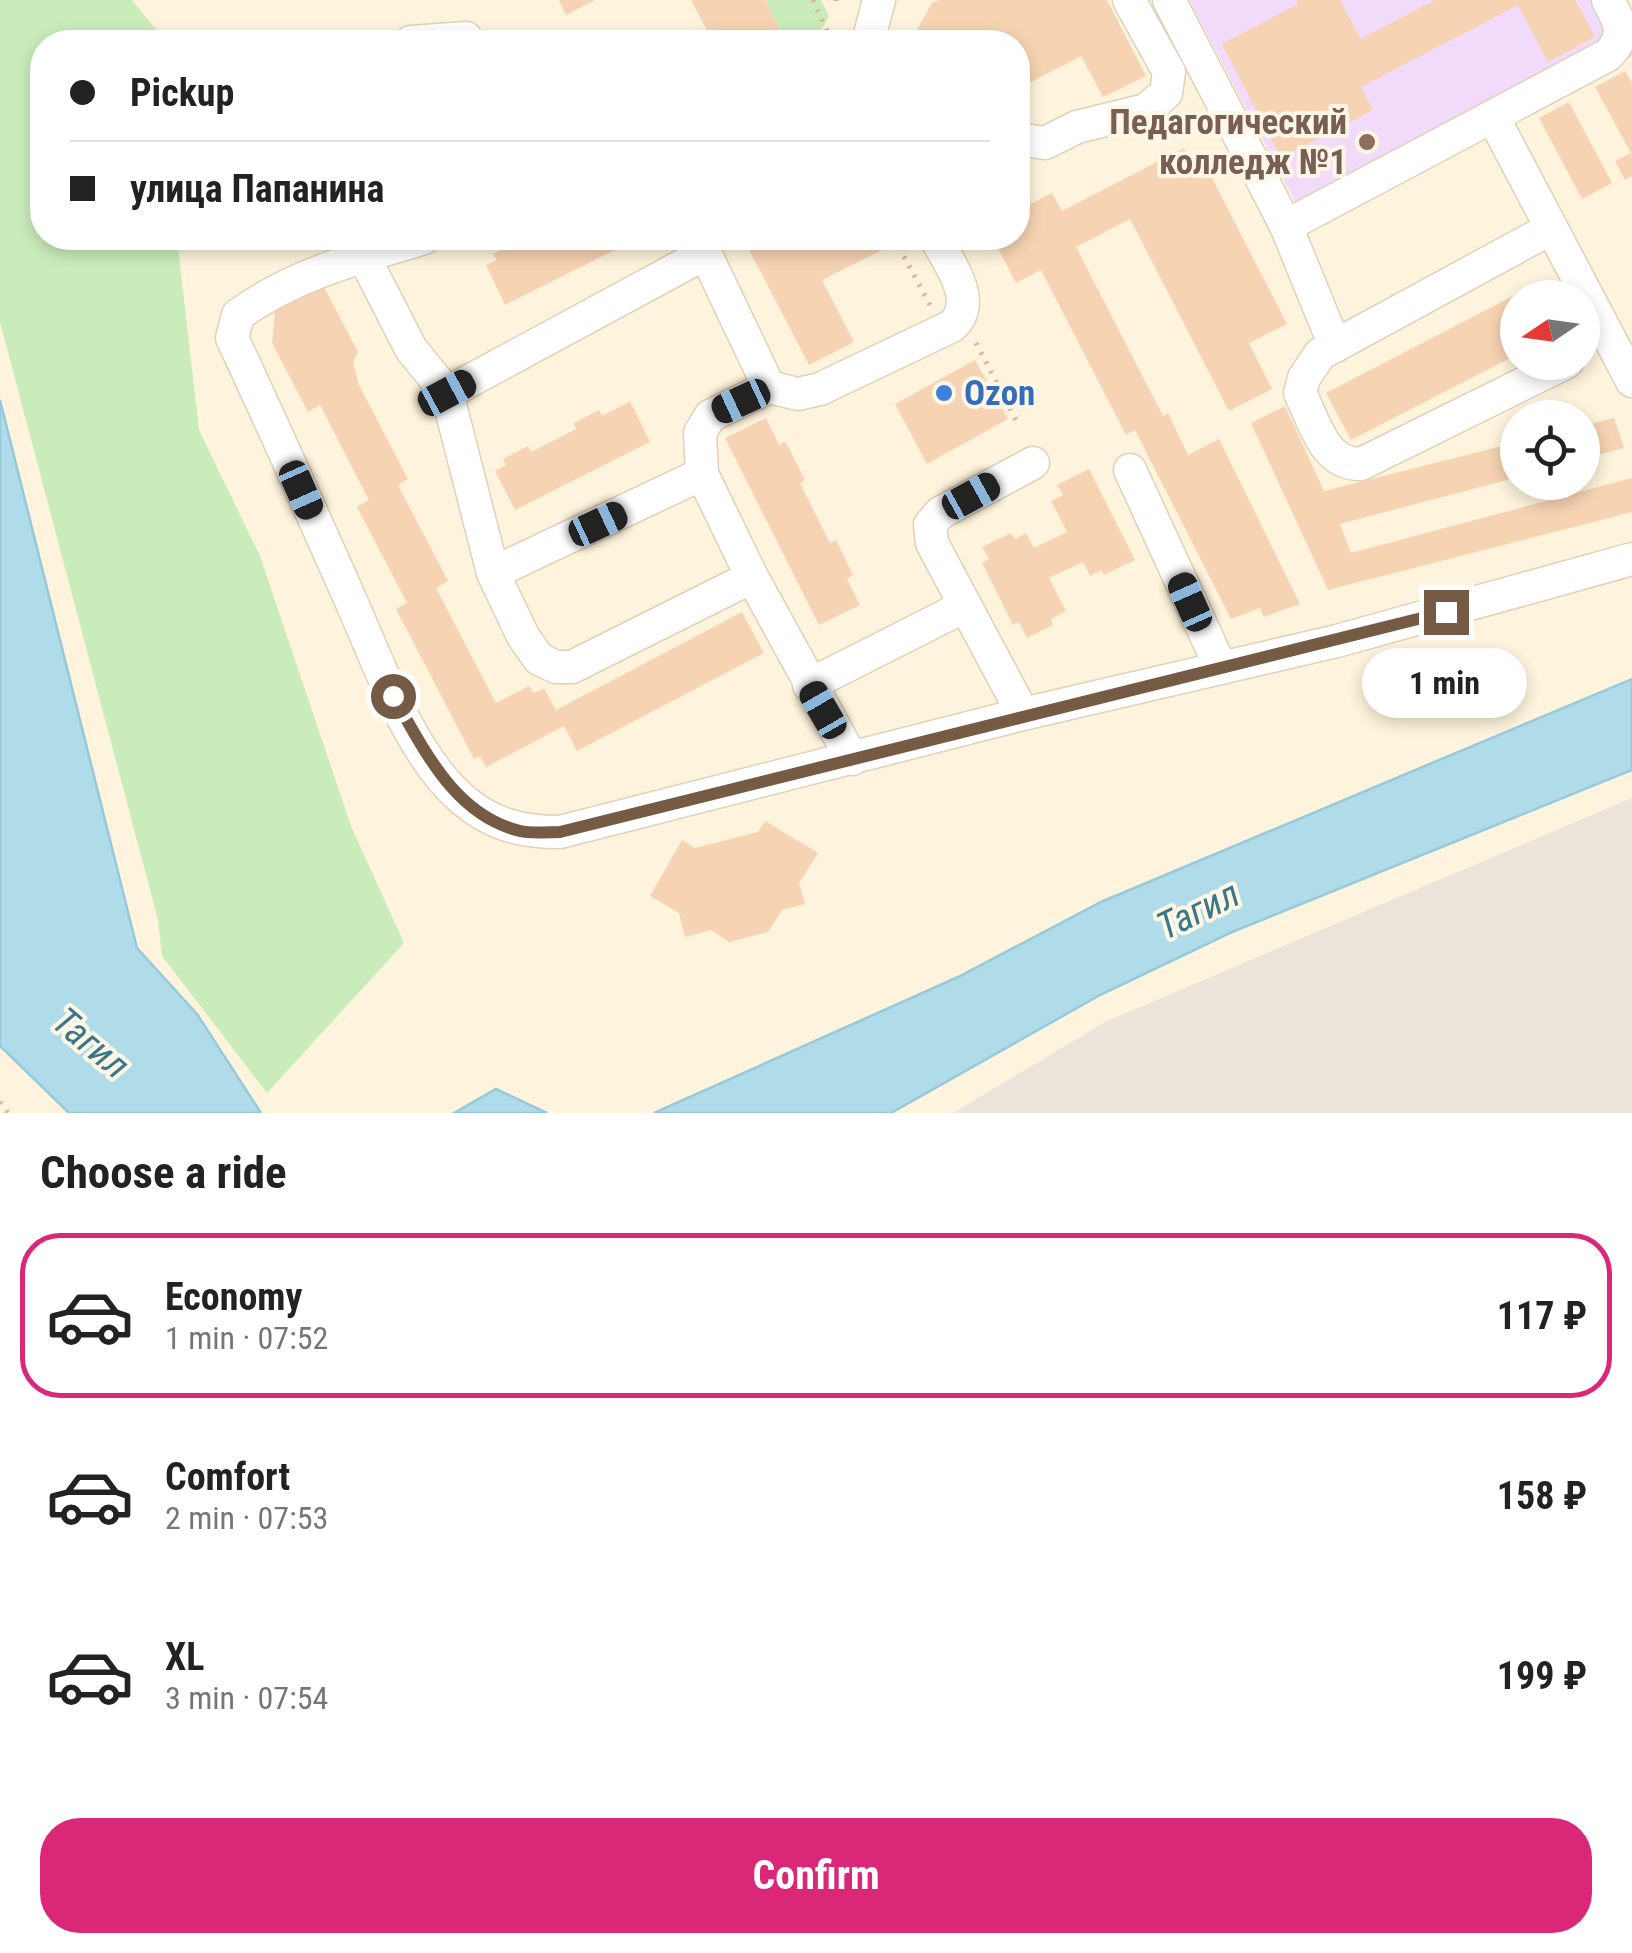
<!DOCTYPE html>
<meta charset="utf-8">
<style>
body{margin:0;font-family:"Roboto Condensed",sans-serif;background:#f6f6f6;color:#222;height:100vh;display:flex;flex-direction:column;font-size:38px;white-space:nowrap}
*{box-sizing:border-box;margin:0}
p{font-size:32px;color:#767676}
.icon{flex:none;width:55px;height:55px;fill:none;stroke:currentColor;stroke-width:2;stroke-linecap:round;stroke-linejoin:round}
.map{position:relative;height:1113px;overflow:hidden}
.panel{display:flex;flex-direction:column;background:#fff;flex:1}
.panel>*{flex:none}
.hud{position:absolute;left:30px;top:30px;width:1000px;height:220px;border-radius:40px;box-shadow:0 5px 15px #0003;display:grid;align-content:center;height:220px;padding:0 40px;background:#fff}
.needle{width:65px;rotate:257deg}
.buttons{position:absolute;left:1500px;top:280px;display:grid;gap:20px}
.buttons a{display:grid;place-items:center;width:100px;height:100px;border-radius:50%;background:#fff;box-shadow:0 5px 15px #0003;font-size:50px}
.end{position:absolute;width:45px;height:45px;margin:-22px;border:12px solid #755a44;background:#fff;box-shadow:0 0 0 5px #fff}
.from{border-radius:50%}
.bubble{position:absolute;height:70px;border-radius:35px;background:#fff;box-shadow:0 5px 15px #0003;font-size:32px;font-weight:700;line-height:70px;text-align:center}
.car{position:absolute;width:30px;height:60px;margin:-30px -15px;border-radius:12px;box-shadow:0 0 8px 2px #0007;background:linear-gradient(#222 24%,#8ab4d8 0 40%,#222 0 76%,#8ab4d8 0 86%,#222 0)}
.hud b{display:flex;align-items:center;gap:35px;height:95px;font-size:38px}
.hud b+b{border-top:2px solid #e0e0e0}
.hud i{width:25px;height:25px;background:#222}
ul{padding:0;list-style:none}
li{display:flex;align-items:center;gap:30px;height:165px;margin:0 20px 15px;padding:0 20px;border:5px solid transparent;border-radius:40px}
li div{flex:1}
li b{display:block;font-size:38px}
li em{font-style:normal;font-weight:700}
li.current{border-color:#db2777}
li>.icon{width:90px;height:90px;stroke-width:1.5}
h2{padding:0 40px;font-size:45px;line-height:120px}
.action{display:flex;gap:20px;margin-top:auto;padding:20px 40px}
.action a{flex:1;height:115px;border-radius:40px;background:#db2777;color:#fff;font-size:40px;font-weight:700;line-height:115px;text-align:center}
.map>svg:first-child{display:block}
</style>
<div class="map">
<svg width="1632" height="1113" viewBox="0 0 1632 1113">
<rect width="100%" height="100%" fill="#fef4dd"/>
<path fill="#ebe4da" d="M1632 798V1113H953L1105 1022Z"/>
<path fill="#f1dafa" d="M1189 0H1618L1632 27V57L1309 228Z"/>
<g fill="#caecbb">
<path d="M0 0H132L166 42H42V238H177L199 430 260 556 351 826 404 943 267 1093 162 956 158 920 0 322Z"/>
<path d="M765 0H821L829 16C818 38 812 43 787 42Z"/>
</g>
<g fill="#b0dbe9" stroke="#96cadb" stroke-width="2.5">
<path d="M0 400 137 948 197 1014 261 1113H69L0 1046Z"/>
<path d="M1632 679V770L1232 932 1100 995 891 1113H654L958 977 1101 902Z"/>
<path d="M496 1089 547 1113H454Z"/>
</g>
<g fill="#f6d3b2">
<path d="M559 0H595L566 15Z"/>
<path d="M691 0H765L782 33 764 42H713Z"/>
<path d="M939 0H1107L1146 76 1103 97 1081 56 1018 89V42H910L932 3Z"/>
<path d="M1296 0H1340L1361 39 1435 0H1575L1595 37 1548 62 1518 5 1361 87 1373 110 1281 158 1222 44 1298 4Z"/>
<path d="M1625 71 1632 83V176L1625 180 1615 161 1631 153 1595 87Z"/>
<path d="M1569 102 1612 183 1582 199 1539 118Z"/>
<path d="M1184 148 1200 179 1210 174 1287 324 1249 343 1272 389 1229 411 1130 219 1076 247 1163 416 1168 413 1188 455 1219 439 1300 604 1264 617 1260 608 1231 619 1135 430 1126 435 1041 270 1016 283 993 239 1018 238V210L1052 193 1062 211Z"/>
<path d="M540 238H639L505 305 486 265 497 260 493 254 518 241 521 247Z"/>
<path d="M743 238H883L888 247 822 280 854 342 809 365Z"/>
<path d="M1534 285 1541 298H1518V354L1351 440 1326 393Z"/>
<path d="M324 287 358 352 353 362 359 385 408 479 398 485 448 581 436 588 496 703 529 686 534 693 544 688 556 710 742 612 764 653 577 751 564 726 486 767 480 756 474 759 396 609 407 603 357 507 369 500 320 405 308 412 272 343 275 311Z"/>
<path d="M975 360 1008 419 927 464 895 404Z"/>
<path d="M630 401 650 442 515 510 495 471 506 465 503 459 528 446 531 452 576 429 574 423 599 410 602 416Z"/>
<path d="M1285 406 1324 491 1518 442V477L1340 524 1351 553 1632 478V512L1328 590 1251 423Z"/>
<path d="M766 418 779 445 785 441 805 480 800 483 830 543 836 540 853 575 847 579 860 605 819 625 725 438Z"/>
<path d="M1614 418 1624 448 1582 459V426Z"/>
<path d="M1089 469 1135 560 1104 575 1101 570 1090 576 1083 562 1049 578 1066 611 1051 619 1053 625 1027 638 1019 622 1013 625 982 563 989 559 982 547 1011 533 1015 539 1026 533 1034 548 1067 532 1051 501 1063 495 1057 485Z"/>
<path d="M765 821 818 853 799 883 805 904 782 910 768 932 729 942 711 930 685 937 679 913 650 896 682 840 695 848 758 832Z"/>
</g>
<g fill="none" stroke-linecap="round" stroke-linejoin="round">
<defs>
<g id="minor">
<path d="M1169 0 1286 226 1335 346"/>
<path d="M411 42 466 38 468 42"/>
<path d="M868 42 879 0"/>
<path d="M1493 117 1632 381"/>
<path d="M1018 139 1045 143 1077 127 1146 110 1166 93 1169 72 1129 0"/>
<path d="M1286 226 1608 55C1627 36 1620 22 1608 0"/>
<path d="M1550 229 1320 354 1304 378 1300 393C1315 423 1324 465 1361 464L1567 362"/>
<path d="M424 238C359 258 294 274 238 315L232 338C273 425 312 513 351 601 379 664 410 754 462 799 492 825 522 832 560 832L1023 714 1337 641 1632 559"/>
<path d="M698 238 769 387"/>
<path d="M364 257 411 349 447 393 493 573 523 636 539 659 556 667H572L752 577"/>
<path d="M447 393 706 253"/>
<path d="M1130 470 1221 668"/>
<path d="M493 573 702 474"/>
<path d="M809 685 965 606"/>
<path d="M1023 714 932 543 930 525 940 513 1033 463"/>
<path d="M852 759 752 577 702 474 700 433 710 416 769 387 798 394 820 389 952 326C979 301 949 264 936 238"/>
</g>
</defs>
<use href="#minor" stroke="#e2d0b8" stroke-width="35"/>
<g stroke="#dab796" stroke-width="5" stroke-dasharray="2.5 8" stroke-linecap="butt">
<path d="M813 0 832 42"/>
<path d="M836 1V0"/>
<path d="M894 238 930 305"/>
<path d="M976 343 1016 420"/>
<path d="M0 1102 8 1113"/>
</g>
<use href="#minor" stroke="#fff" stroke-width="32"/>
</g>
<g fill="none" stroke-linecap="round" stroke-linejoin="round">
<path stroke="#755a44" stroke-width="12" d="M393 696C424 749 454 815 520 831 532 834 548 832 560 832L1446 612"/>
</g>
<circle fill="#8d6e63" stroke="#fff7e5" stroke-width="4" cx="1367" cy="142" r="10"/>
<circle fill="#3f7fe0" stroke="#fff7e5" stroke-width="4" cx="944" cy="393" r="10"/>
<g text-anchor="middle" stroke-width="8" stroke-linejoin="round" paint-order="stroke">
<g font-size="35" font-weight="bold" fill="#785e54" stroke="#fff7e5" text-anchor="end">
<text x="1347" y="134">Педагогический<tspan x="1347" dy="40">колледж №1</tspan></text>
</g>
<g font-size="35" font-weight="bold" fill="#366cbe" stroke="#fff7e5" text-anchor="start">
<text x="964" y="405">Ozon</text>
</g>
<g font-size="38" font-style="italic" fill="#3c768b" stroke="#fff7e5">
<text transform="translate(1198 910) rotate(-26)" y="13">Тагил</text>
<text transform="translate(91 1043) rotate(40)" y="13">Тагил</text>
</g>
</g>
</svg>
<div class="buttons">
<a><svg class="needle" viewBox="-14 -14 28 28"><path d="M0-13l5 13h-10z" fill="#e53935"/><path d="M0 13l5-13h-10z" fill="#767676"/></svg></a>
<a><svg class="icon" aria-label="locate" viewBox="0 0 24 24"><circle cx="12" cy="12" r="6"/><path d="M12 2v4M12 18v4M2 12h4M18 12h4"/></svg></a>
</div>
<i class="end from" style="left:393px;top:696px"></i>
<i class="end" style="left:1446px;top:612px"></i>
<div class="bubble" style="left:1362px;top:648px;width:165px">1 min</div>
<i class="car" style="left:447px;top:393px;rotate:62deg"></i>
<i class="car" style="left:741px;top:401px;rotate:245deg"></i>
<i class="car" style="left:301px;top:490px;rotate:156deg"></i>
<i class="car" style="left:971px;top:496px;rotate:61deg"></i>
<i class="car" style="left:598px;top:524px;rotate:65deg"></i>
<i class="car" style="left:1190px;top:602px;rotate:336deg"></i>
<i class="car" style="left:823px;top:710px;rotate:330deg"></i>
<div class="hud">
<b><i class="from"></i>Pickup</b>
<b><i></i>улица Папанина</b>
</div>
</div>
<section class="panel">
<h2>Choose a ride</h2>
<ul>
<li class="current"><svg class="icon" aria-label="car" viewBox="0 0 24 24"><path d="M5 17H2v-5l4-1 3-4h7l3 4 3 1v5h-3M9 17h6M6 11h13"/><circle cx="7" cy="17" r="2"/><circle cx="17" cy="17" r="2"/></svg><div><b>Economy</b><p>1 min · 07:52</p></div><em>117 ₽</em></li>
<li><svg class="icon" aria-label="car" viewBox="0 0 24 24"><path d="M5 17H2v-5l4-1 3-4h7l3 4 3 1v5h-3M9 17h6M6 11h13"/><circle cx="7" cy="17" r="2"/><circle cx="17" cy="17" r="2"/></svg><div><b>Comfort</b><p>2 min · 07:53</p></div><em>158 ₽</em></li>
<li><svg class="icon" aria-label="car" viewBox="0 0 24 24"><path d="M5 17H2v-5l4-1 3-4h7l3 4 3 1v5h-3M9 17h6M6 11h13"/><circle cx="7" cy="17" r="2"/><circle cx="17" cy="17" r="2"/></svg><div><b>XL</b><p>3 min · 07:54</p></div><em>199 ₽</em></li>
</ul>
<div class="action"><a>Confirm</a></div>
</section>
